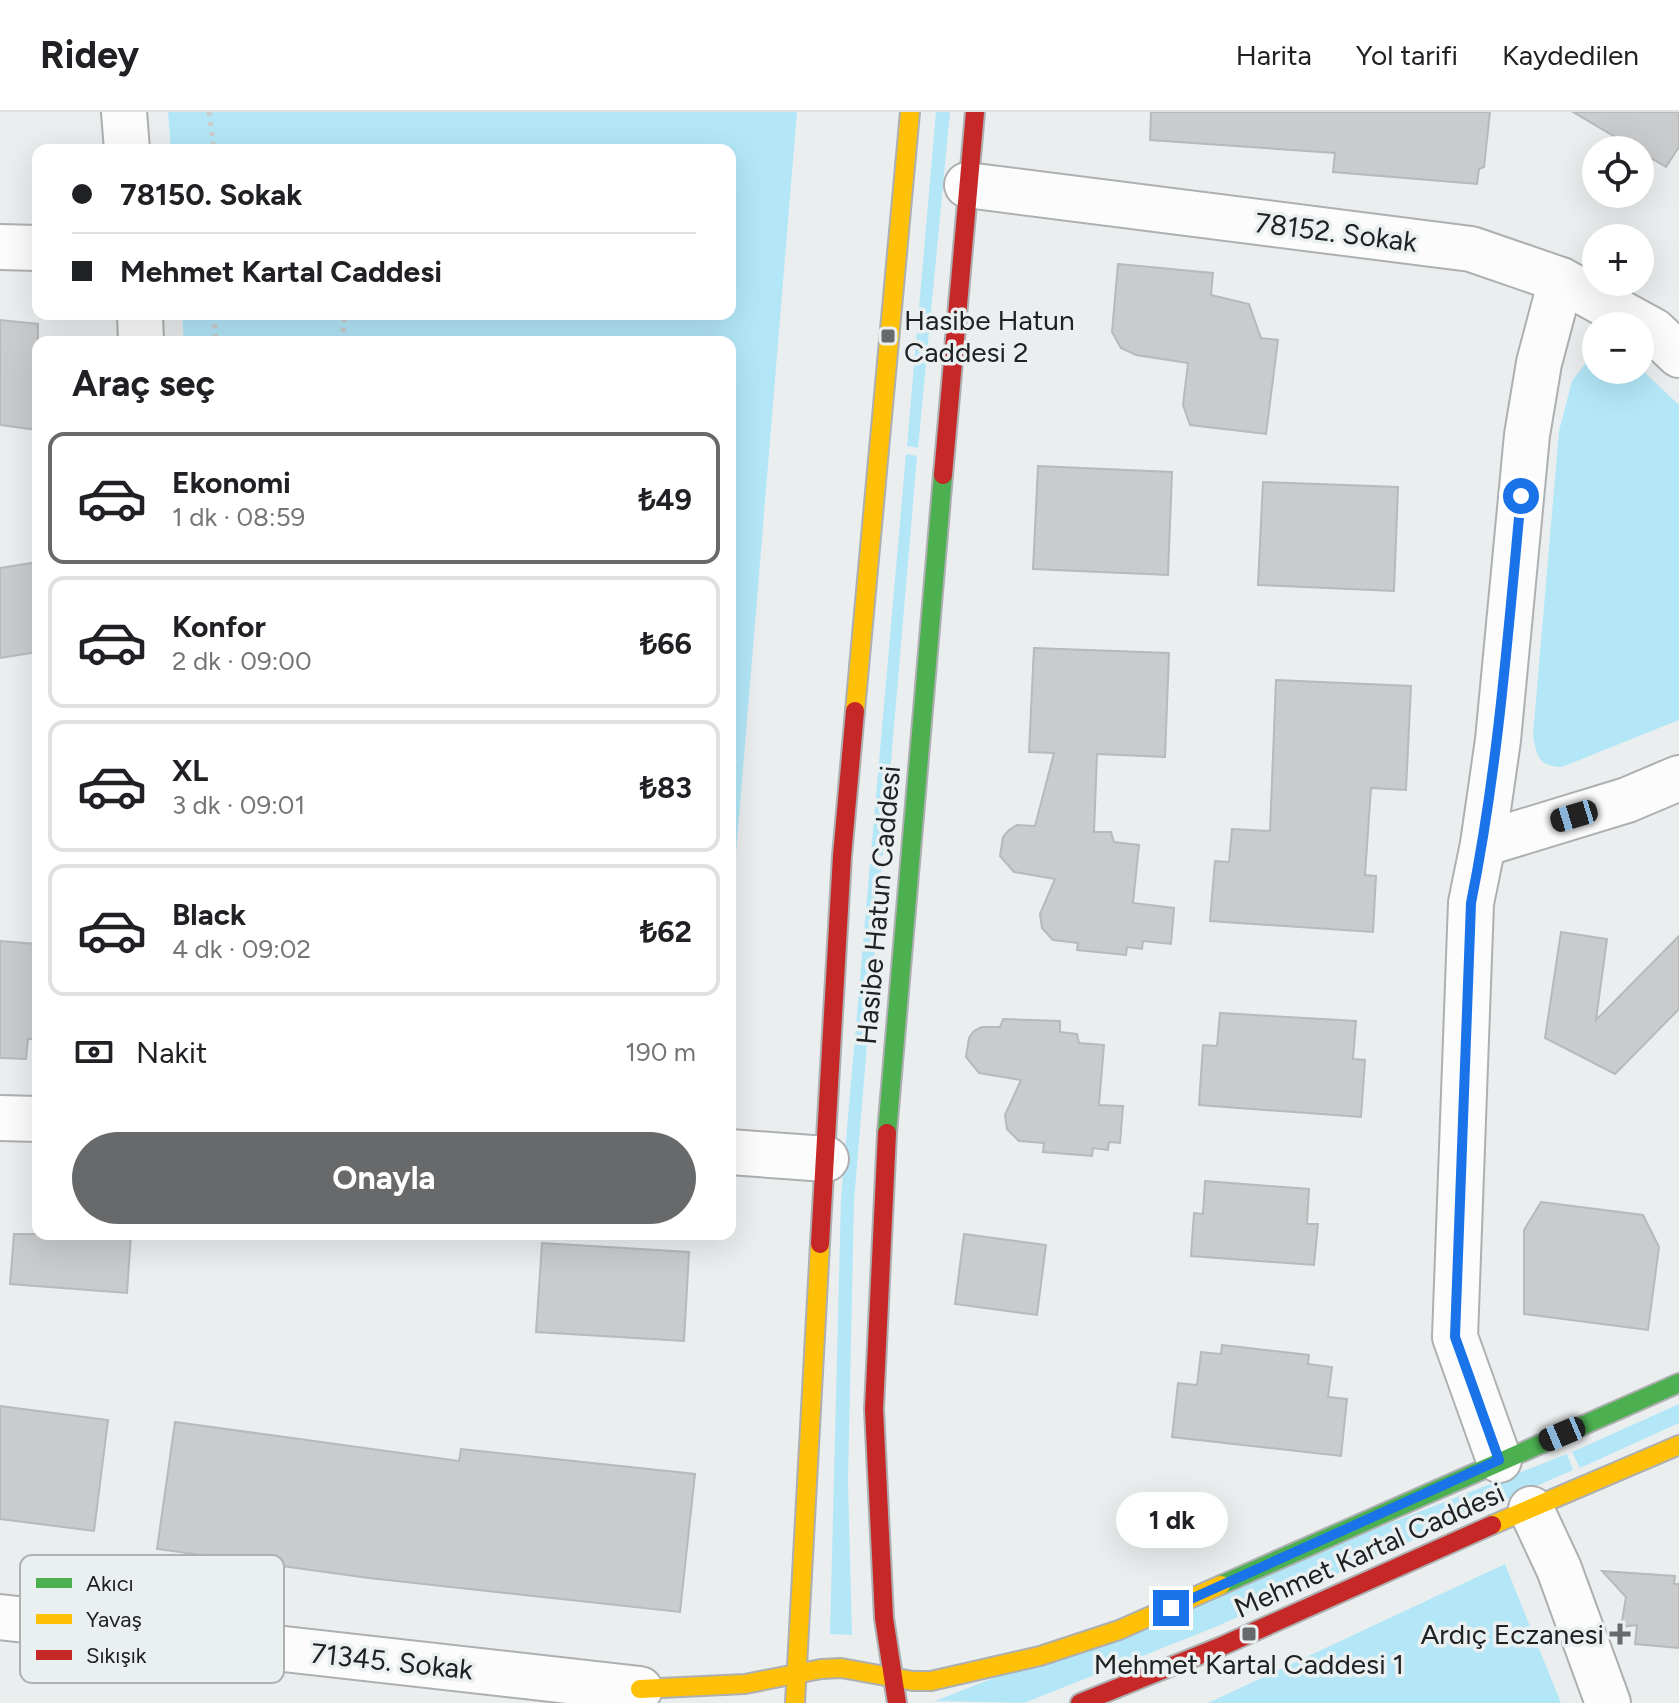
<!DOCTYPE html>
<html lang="tr">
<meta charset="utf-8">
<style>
body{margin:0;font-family:Figtree,sans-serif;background:#f2f2f2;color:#202124;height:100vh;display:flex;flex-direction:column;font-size:30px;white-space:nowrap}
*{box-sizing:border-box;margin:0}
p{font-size:26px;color:#757577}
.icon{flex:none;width:44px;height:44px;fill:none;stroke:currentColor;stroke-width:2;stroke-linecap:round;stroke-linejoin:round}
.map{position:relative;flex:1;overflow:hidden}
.panel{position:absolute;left:32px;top:224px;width:704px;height:904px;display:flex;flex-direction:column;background:#fff;border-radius:16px;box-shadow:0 8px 32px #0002}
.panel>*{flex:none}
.top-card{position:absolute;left:32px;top:32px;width:704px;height:176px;border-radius:16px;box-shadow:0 8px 32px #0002;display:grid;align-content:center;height:176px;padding:0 40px;background:#fff}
.tools{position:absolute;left:1582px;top:24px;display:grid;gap:16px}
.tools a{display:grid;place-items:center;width:72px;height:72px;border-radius:50%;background:#fff;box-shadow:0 8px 32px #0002;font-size:40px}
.end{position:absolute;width:36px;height:36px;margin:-18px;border:10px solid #1a73e8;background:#fff;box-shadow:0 0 0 4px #fff}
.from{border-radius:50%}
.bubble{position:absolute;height:56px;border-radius:28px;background:#fff;box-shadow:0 8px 32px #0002;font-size:26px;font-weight:700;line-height:56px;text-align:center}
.car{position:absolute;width:24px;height:48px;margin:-24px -12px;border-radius:10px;box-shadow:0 0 6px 2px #0007;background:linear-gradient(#222 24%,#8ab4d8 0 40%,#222 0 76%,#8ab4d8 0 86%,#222 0)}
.top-card b{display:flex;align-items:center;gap:28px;height:76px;font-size:30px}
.top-card b+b{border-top:2px solid #e0e0e0}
.top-card i{width:20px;height:20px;background:#202124}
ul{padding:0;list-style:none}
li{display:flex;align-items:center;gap:24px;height:132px;margin:0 16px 12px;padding:0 24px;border:4px solid #e0e0e0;border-radius:16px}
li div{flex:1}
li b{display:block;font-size:30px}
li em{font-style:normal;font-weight:700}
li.current{border-color:#67696a}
li>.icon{width:72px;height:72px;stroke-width:1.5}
h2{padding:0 40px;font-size:36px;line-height:96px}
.pay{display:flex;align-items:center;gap:20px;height:88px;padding:0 40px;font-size:30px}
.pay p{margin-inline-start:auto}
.action{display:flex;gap:16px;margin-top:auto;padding:16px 40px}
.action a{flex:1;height:92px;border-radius:48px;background:#67696a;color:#fff;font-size:32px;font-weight:700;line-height:92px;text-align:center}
header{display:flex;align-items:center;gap:48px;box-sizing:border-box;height:112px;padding:0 40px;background:#fff;border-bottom:2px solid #e0e0e0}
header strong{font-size:38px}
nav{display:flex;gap:44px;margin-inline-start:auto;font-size:28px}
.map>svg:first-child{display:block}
</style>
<header>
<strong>Ridey</strong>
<nav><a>Harita</a><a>Yol tarifi</a><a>Kaydedilen</a></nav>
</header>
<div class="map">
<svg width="1679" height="1591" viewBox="0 0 1679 1591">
<rect width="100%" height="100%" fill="#ebeeef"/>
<g fill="#b3e7f8">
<path d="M168 0H797L730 815V230H184L182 202H730V38H171Z"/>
<path d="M936 0H950L918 336 907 334Z"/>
<path d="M1596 245V258L1640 256 1679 293V608L1562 655C1538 654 1537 645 1533 623L1559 319 1572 269 1585 252Z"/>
<path d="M906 342 917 344 883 744 871 741Z"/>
<path d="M870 751 882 752 854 1089 848 1370 852 1523 830 1522 841 1086Z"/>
<path d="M1679 1292V1311L1580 1356 1572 1340Z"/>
<path d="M1567 1342 1573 1358 1213 1516 1024 1591 935 1589Z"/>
<path d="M1505 1452 1561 1591H1208Z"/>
</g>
<g fill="#c9cbcc" stroke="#b7b9ba" stroke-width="2">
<path d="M1151 0H1490L1484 55 1479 57 1477 72 1333 60 1335 41 1150 28Z"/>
<path d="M1573 0H1679V35L1666 55Z"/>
<path d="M1118 152 1213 161 1211 183 1249 192 1261 226 1278 228 1266 322 1190 313 1183 293 1188 251 1136 243 1121 236 1112 220Z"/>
<path d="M0 208 38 212V318L0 313Z"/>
<path d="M1038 354 1172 360 1168 463 1033 457Z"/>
<path d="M1263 370 1398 375 1394 479 1258 473Z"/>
<path d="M38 450V540L0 546V456Z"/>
<path d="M1034 536 1169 541 1165 645 1097 642 1094 720H1111L1114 730 1139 733 1133 791 1174 796 1171 832 1143 829 1142 837 1127 835 1126 843 1077 838 1078 831 1053 828 1042 816 1040 802 1055 767 1014 760 1000 744 1003 725 1009 718 1017 713 1035 714 1054 641 1029 640Z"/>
<path d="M1276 568 1411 574 1406 678 1371 676 1365 763 1376 764 1373 820 1210 809 1215 749 1229 750 1232 717 1270 719Z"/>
<path d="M1561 820 1607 827 1596 908 1679 824V897L1615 962 1545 926Z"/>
<path d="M0 829 37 832 33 867 38 868V927H28L26 947 0 946Z"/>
<path d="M1220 901 1356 909 1353 947 1365 948 1361 1005 1199 993 1203 933 1217 934Z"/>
<path d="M1003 907 1060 909V920L1077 922 1079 931 1104 933 1099 993 1123 994 1120 1031 1109 1030 1108 1038 1093 1036 1092 1044 1043 1040 1044 1031 1019 1029 1007 1017 1005 1003 1021 968 979 961 966 945 969 926 974 919 982 915H1000Z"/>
<path d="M1205 1069 1309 1077 1307 1112H1318L1314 1153 1191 1144 1194 1101 1203 1102Z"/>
<path d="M1541 1090 1643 1103 1659 1135 1648 1218 1524 1202V1118Z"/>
<path d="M14 1122H131L127 1181 10 1172Z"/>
<path d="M964 1122 1046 1133 1037 1203 955 1192Z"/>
<path d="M542 1131 689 1140 684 1229 536 1220Z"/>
<path d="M1222 1233 1309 1243 1308 1252 1332 1255 1328 1285 1347 1287 1341 1344 1172 1325 1178 1271 1197 1273 1201 1240 1221 1242Z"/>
<path d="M0 1294 108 1308 94 1419 0 1407Z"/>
<path d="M175 1310 459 1349 461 1337 695 1362 680 1500 369 1466 157 1437Z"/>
<path d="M1602 1459 1675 1464 1674 1472H1679V1536L1635 1532 1637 1513 1621 1515 1626 1485Z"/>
</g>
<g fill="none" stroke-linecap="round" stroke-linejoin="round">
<defs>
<g id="street">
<path d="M124 0 127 38"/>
<path d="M967 73 1471 137 1561 168 1654 219 1679 243"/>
<path d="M0 135 38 136"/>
<path d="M140 202 141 230"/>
<path d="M1483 732 1627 688 1679 666"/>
<path d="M0 1006 38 1007"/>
<path d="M730 1040 826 1047"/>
<path d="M1499 1348 1455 1225 1471 791 1483 732 1498 628 1527 323 1539 251 1561 168"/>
<path d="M1531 1397 1559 1457 1608 1591"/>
<path d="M0 1505 640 1577"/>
</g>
<g id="fast">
<path d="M887 1021 943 363"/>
<path d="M1221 1473 1679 1271"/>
</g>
<g id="slow">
<path d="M855 599 910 0"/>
<path d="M1492 1413 1679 1333"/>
<path d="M640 1577 745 1572 821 1557 841 1556 913 1569H931L1040 1544 1119 1518 1221 1473"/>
<path d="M795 1591 820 1132"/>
</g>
<g id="jam">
<path d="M943 363 975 0"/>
<path d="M887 1021 874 1297 884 1506 897 1591"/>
<path d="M820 1132 842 744 855 599"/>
<path d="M1080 1591 1222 1534 1492 1413"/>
</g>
</defs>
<use href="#street" stroke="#adafb0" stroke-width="48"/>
<use href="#fast" stroke="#adafb0" stroke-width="22"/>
<use href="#slow" stroke="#adafb0" stroke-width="22"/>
<use href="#jam" stroke="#adafb0" stroke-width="22"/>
<g stroke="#cbcccc" stroke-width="5" stroke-dasharray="4 6" stroke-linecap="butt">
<path d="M209 0 214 38"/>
<path d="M214 202 216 230"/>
<path d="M342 230 345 202"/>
<path d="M730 685V798"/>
</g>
<use href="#street" stroke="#fcfcfd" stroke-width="44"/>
<use href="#fast" stroke="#4caf50" stroke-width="18"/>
<use href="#slow" stroke="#ffc107" stroke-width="18"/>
<use href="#jam" stroke="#c62828" stroke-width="18"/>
</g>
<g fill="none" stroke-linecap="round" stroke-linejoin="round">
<path stroke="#1a73e8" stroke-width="10" d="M1171 1496 1499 1348 1455 1225 1471 791C1498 657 1508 521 1521 384"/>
</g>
<g fill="#67696a" stroke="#eaeff0" stroke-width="3">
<rect x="880" y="216" width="16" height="16" rx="4"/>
<rect x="1241" y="1514" width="16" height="16" rx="4"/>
<path d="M1616 1510h8v8h8v8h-8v8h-8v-8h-8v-8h8z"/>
</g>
<g text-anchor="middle" stroke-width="7" stroke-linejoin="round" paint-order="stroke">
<g font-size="28" fill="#202122" stroke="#eaeff0">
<text transform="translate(1336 120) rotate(7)" y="10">78152. Sokak</text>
<text transform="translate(878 793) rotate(-85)" y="10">Hasibe Hatun Caddesi</text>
<text transform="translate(1369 1438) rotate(-24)" y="10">Mehmet Kartal Caddesi</text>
<text transform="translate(392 1549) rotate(6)" y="10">71345. Sokak</text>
</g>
<g font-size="28" fill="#202122" stroke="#eaeff0" text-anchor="start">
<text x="904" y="218">Hasibe Hatun<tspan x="904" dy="32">Caddesi 2</tspan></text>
<text x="1604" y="1532" text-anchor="end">Ardıç Eczanesi</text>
<text x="1249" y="1562" text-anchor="middle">Mehmet Kartal Caddesi 1</text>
</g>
</g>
<rect x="20" y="1443" width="264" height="128" rx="12" fill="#eaeff0" stroke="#adb1b2" stroke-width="2"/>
<rect x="36" y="1466" width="36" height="10" fill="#4caf50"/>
<rect x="36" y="1502" width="36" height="10" fill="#ffc107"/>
<rect x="36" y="1538" width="36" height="10" fill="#c62828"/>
<g font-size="22" fill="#202122">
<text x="86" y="1479">Akıcı</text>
<text x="86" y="1515">Yavaş</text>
<text x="86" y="1551">Sıkışık</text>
</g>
</svg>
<div class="tools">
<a><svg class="icon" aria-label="locate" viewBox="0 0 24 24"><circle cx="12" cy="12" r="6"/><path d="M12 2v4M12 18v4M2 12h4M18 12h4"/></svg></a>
<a>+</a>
<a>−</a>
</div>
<i class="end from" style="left:1521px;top:384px"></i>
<i class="end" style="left:1171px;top:1496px"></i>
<div class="bubble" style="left:1116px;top:1380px;width:112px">1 dk</div>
<i class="car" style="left:1574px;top:704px;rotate:253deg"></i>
<i class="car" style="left:1562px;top:1322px;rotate:247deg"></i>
<div class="top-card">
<b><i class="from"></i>78150. Sokak</b>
<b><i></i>Mehmet Kartal Caddesi</b>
</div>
<section class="panel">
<h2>Araç seç</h2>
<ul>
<li class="current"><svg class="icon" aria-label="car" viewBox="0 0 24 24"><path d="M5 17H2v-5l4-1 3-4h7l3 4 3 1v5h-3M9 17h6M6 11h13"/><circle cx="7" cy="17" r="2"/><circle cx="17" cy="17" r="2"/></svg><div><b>Ekonomi</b><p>1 dk · 08:59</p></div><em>₺49</em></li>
<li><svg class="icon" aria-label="car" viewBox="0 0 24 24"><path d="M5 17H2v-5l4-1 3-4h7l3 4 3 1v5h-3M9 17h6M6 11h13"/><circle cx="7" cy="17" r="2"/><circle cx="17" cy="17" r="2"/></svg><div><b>Konfor</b><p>2 dk · 09:00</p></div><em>₺66</em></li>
<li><svg class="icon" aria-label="car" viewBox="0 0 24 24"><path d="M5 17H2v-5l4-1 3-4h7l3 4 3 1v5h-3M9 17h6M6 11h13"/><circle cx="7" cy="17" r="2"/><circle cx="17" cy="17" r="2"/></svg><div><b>XL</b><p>3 dk · 09:01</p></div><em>₺83</em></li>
<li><svg class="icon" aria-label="car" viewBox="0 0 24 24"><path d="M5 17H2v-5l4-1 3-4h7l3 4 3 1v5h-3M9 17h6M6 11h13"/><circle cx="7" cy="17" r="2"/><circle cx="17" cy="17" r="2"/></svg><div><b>Black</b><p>4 dk · 09:02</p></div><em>₺62</em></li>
</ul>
<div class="pay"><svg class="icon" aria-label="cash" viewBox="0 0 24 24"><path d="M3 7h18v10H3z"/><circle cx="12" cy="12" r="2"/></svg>Nakit<p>190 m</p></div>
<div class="action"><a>Onayla</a></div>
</section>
</div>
